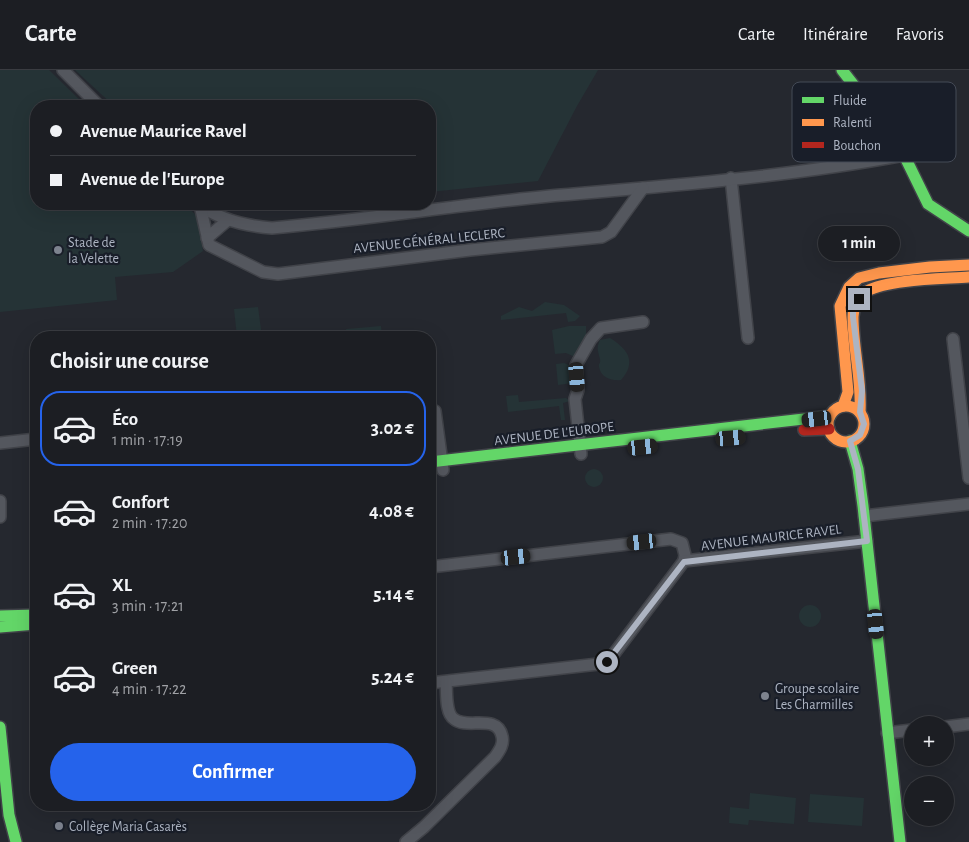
<!DOCTYPE html>
<html lang="fr">
<meta charset="utf-8">
<style>
body{margin:0;font-family:"Alegreya Sans",sans-serif;background:#292b30;color:#f1f3f6;height:100vh;display:flex;flex-direction:column;font-size:19px;white-space:nowrap}
*{box-sizing:border-box;margin:0}
p{font-size:16px;color:#a0a2a6}
.icon{flex:none;width:28px;height:28px;fill:none;stroke:currentColor;stroke-width:2;stroke-linecap:round;stroke-linejoin:round}
.map{position:relative;flex:1;overflow:hidden}
.drawer{position:absolute;left:30px;top:261px;width:406px;height:480px;display:flex;flex-direction:column;background:#1c1e23;border-radius:20px;box-shadow:0 5px 20px #0002,0 0 0 1px #3a3c41}
.drawer>*{flex:none}
.guide{position:absolute;left:30px;top:30px;width:406px;height:110px;border-radius:20px;box-shadow:0 5px 20px #0002,0 0 0 1px #3a3c41;display:grid;align-content:center;height:110px;padding:0 20px;background:#1c1e23}
.tools{position:absolute;left:904px;top:646px;display:grid;gap:10px}
.tools a{display:grid;place-items:center;width:50px;height:50px;border-radius:50%;background:#1c1e23;box-shadow:0 5px 20px #0002,0 0 0 1px #3a3c41;font-size:25px}
.end{position:absolute;width:22px;height:22px;margin:-11px;border:6px solid #adb4c2;background:#111;box-shadow:0 0 0 2px #111}
.from{border-radius:50%}
.bubble{position:absolute;height:35px;border-radius:18px;background:#1c1e23;box-shadow:0 5px 20px #0002,0 0 0 1px #3a3c41;font-size:16px;font-weight:700;line-height:35px;text-align:center}
.car{position:absolute;width:15px;height:30px;margin:-15px -8px;border-radius:6px;box-shadow:0 0 4px 1px #0007;background:linear-gradient(#222 24%,#8ab4d8 0 40%,#222 0 76%,#8ab4d8 0 86%,#222 0)}
.guide b{display:flex;align-items:center;gap:18px;height:48px;font-size:19px}
.guide b+b{border-top:1px solid #3a3c41}
.guide i{width:12px;height:12px;background:#f1f3f6}
ul{padding:0;list-style:none}
li{display:flex;align-items:center;gap:15px;height:75px;margin:0 10px 8px;padding:0 10px;border:2px solid transparent;border-radius:20px}
li div{flex:1}
li b{display:block;font-size:19px}
li em{font-style:normal;font-weight:700}
li.active{border-color:#2563eb}
li>.icon{width:45px;height:45px;stroke-width:1.5}
h2{padding:0 20px;font-size:22px;line-height:60px}
.button{display:flex;gap:10px;margin-top:auto;padding:10px 20px}
.button a{flex:1;height:58px;border-radius:30px;background:#2563eb;color:#fff;font-size:20px;font-weight:700;line-height:58px;text-align:center}
header{display:flex;align-items:center;gap:30px;box-sizing:border-box;height:70px;padding:0 25px;background:#1c1e23;border-bottom:1px solid #3a3c41}
header strong{font-size:24px}
nav{display:flex;gap:28px;margin-inline-start:auto;font-size:18px}
.map>svg:first-child{display:block}
</style>
<header>
<strong>Carte</strong>
<nav><a>Carte</a><a>Itinéraire</a><a>Favoris</a></nav>
</header>
<div class="map">
<svg width="969" height="772" viewBox="0 0 969 772">
<rect width="100%" height="100%" fill="#25282f"/>
<g fill="#253336">
<path d="M0 0H49L86 36H36V134H184L197 146 203 181 173 202 115 207 117 230 0 242Z"/>
<path d="M75 0H598L577 36 538 111 430 122V36H114Z"/>
<path d="M545 232 564 235 580 246 575 251 568 252 566 243 501 250V246L519 237 532 241Z"/>
<path d="M258 237 262 267H237L234 239Z"/>
<path d="M381 256 382 267H347L346 259Z"/>
<path d="M569 256H586V269L575 287 566 283 555 284 552 260Z"/>
<path d="M610 268C628 279 637 292 621 310 612 311 601 308 599 297 598 292 601 295 600 289 598 281 596 278 600 270Z"/>
<path d="M564 293 569 295 573 313 558 315 556 294Z"/>
<path d="M518 325 519 332 566 328 570 331 563 333 565 350H561L559 336 508 342 506 326Z"/>
<circle cx="594" cy="408" r="9"/>
<circle cx="810" cy="546" r="11"/>
<path d="M750 723 796 728 794 754 749 750 748 755 729 753 730 737 749 739Z"/>
<path d="M810 724 864 728 862 756 808 752Z"/>
</g>
<g fill="none" stroke-linecap="round" stroke-linejoin="round">
<defs>
<g id="street">
<path d="M63 0 99 36"/>
<path d="M731 108 748 268"/>
<path d="M198 134C220 150 245 156 272 158 365 150 457 135 550 126 668 116 787 107 904 85"/>
<path d="M200 135 209 175 263 202 278 204 470 180 602 167 611 162 643 118"/>
<path d="M207 168 228 150"/>
<path d="M953 269 969 408"/>
<path d="M430 341H435L443 400"/>
<path d="M0 373 36 369"/>
<path d="M581 384 575 329 578 320 576 295 591 269 601 258 643 252"/>
<path d="M0 431V447"/>
<path d="M864 446 969 434"/>
<path d="M430 497 671 469 682 473 685 485 684 491"/>
<path d="M430 613 607 593 684 491 867 471"/>
<path d="M945 657 969 654"/>
<path d="M887 663 912 660"/>
<path d="M406 772 424 757 495 687C500 680 504 674 502 666 497 643 467 660 454 649 445 643 447 622 446 612"/>
</g>
<g id="fast">
<path d="M842 0 881 50 904 85 928 134 969 161"/>
<path d="M850 371 858 399 863 436 900 772"/>
<path d="M430 392 830 346"/>
<path d="M0 546 36 545"/>
<path d="M0 557 36 554"/>
<path d="M0 657 9 745 16 772"/>
</g>
<g id="slow">
<path d="M843 336 848 322 840 236 849 217 859 208 879 203 930 197 969 195"/>
<circle cx="846" cy="354" r="18"/>
<path d="M860 342C862 310 853 279 853 247 853 237 859 226 867 221 889 209 943 209 969 207"/>
</g>
<path id="jam" d="M804 360 829 359"/>
</defs>
<use href="#street" stroke="#414349" stroke-width="14"/>
<use href="#fast" stroke="#414349" stroke-width="14"/>
<use href="#slow" stroke="#414349" stroke-width="14"/>
<use href="#jam" stroke="#414349" stroke-width="14"/>
<use href="#street" stroke="#54575e" stroke-width="11"/>
<use href="#fast" stroke="#63d668" stroke-width="11"/>
<use href="#slow" stroke="#ff974d" stroke-width="11"/>
<use href="#jam" stroke="#b3261e" stroke-width="11"/>
</g>
<g fill="none" stroke-linecap="round" stroke-linejoin="round">
<path stroke="#adb4c2" stroke-width="6" d="M607 592 684 492 867 471 858 399 850 371 860 365 864 354 860 342 862 321 853 247V239L859 229"/>
</g>
<g fill="#7d838f" stroke="#191e29" stroke-width="2">
<circle cx="58" cy="180" r="5"/>
<circle cx="765" cy="626" r="5"/>
<circle cx="59" cy="756" r="5"/>
</g>
<g text-anchor="middle" stroke-width="4.5" stroke-linejoin="round" paint-order="stroke">
<g font-size="14" fill="#adb4c2" stroke="#191e29">
<text transform="translate(429 170) rotate(-6)" y="5">AVENUE GÉNÉRAL LECLERC</text>
<text transform="translate(554 363) rotate(-7)" y="5">AVENUE DE L'EUROPE</text>
<text transform="translate(771 467) rotate(-7)" y="5">AVENUE MAURICE RAVEL</text>
</g>
<g font-size="14" fill="#adb4c2" stroke="#191e29" text-anchor="start">
<text x="68" y="177">Stade de<tspan x="68" dy="16">la Velette</tspan></text>
<text x="775" y="623">Groupe scolaire<tspan x="775" dy="16">Les Charmilles</tspan></text>
<text x="69" y="761">Collège Maria Casarès</text>
</g>
</g>
<rect x="792" y="12" width="164" height="80" rx="8" fill="#191e29" stroke="#454b57" stroke-width="1"/>
<rect x="802" y="27" width="22" height="6" fill="#63d668"/>
<rect x="802" y="49" width="22" height="7" fill="#ff974d"/>
<rect x="802" y="72" width="22" height="6" fill="#b3261e"/>
<g font-size="14" fill="#adb4c2">
<text x="833" y="35">Fluide</text>
<text x="833" y="57">Ralenti</text>
<text x="833" y="80">Bouchon</text>
</g>
</svg>
<div class="tools">
<a>+</a>
<a>−</a>
</div>
<i class="end from" style="left:607px;top:592px"></i>
<i class="end" style="left:859px;top:229px"></i>
<div class="bubble" style="left:818px;top:156px;width:82px">1 min</div>
<i class="car" style="left:577px;top:307px;rotate:175deg"></i>
<i class="car" style="left:817px;top:349px;rotate:263deg"></i>
<i class="car" style="left:731px;top:368px;rotate:85deg"></i>
<i class="car" style="left:643px;top:377px;rotate:84deg"></i>
<i class="car" style="left:642px;top:472px;rotate:264deg"></i>
<i class="car" style="left:516px;top:487px;rotate:84deg"></i>
<i class="car" style="left:876px;top:554px;rotate:174deg"></i>
<div class="guide">
<b><i class="from"></i>Avenue Maurice Ravel</b>
<b><i></i>Avenue de l'Europe</b>
</div>
<section class="drawer">
<h2>Choisir une course</h2>
<ul>
<li class="active"><svg class="icon" aria-label="car" viewBox="0 0 24 24"><path d="M5 17H2v-5l4-1 3-4h7l3 4 3 1v5h-3M9 17h6M6 11h13"/><circle cx="7" cy="17" r="2"/><circle cx="17" cy="17" r="2"/></svg><div><b>Éco</b><p>1 min · 17:19</p></div><em>3.02 €</em></li>
<li><svg class="icon" aria-label="car" viewBox="0 0 24 24"><path d="M5 17H2v-5l4-1 3-4h7l3 4 3 1v5h-3M9 17h6M6 11h13"/><circle cx="7" cy="17" r="2"/><circle cx="17" cy="17" r="2"/></svg><div><b>Confort</b><p>2 min · 17:20</p></div><em>4.08 €</em></li>
<li><svg class="icon" aria-label="car" viewBox="0 0 24 24"><path d="M5 17H2v-5l4-1 3-4h7l3 4 3 1v5h-3M9 17h6M6 11h13"/><circle cx="7" cy="17" r="2"/><circle cx="17" cy="17" r="2"/></svg><div><b>XL</b><p>3 min · 17:21</p></div><em>5.14 €</em></li>
<li><svg class="icon" aria-label="car" viewBox="0 0 24 24"><path d="M5 17H2v-5l4-1 3-4h7l3 4 3 1v5h-3M9 17h6M6 11h13"/><circle cx="7" cy="17" r="2"/><circle cx="17" cy="17" r="2"/></svg><div><b>Green</b><p>4 min · 17:22</p></div><em>5.24 €</em></li>
</ul>
<div class="button"><a>Confirmer</a></div>
</section>
</div>
